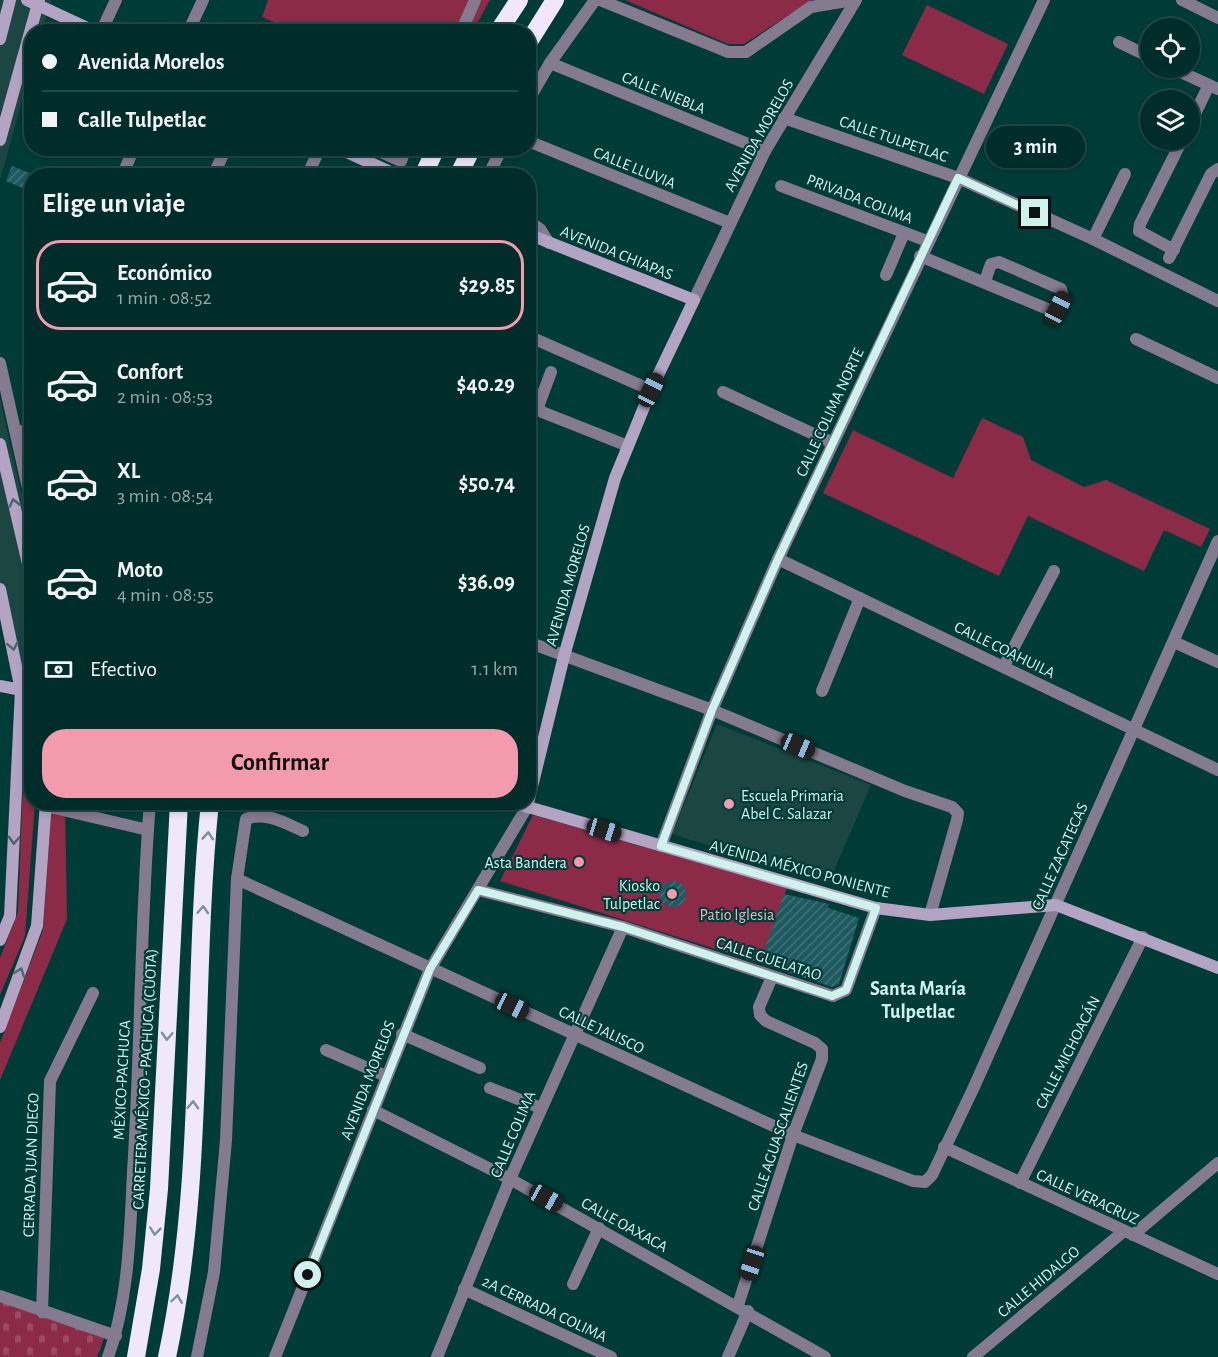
<!DOCTYPE html>
<html lang="es">
<meta charset="utf-8">
<style>
body{margin:0;font-family:"Alegreya Sans",sans-serif;background:#0e3935;color:#f1f3f6;height:100vh;display:flex;flex-direction:column;font-size:22px;white-space:nowrap}
*{box-sizing:border-box;margin:0}
p{font-size:20px;color:#95a8a8}
.icon{flex:none;width:33px;height:33px;fill:none;stroke:currentColor;stroke-width:2;stroke-linecap:round;stroke-linejoin:round}
.map{position:relative;flex:1;overflow:hidden}
.side{position:absolute;left:24px;top:168px;width:512px;height:642px;display:flex;flex-direction:column;background:#002d29;border-radius:24px;box-shadow:0 3px 9px #0003,0 0 0 2px #224946}
.side>*{flex:none}
.banner{position:absolute;left:24px;top:24px;width:512px;height:132px;border-radius:24px;box-shadow:0 3px 9px #0003,0 0 0 2px #224946;display:grid;align-content:center;height:132px;padding:0 18px;background:#002d29}
.controls{position:absolute;left:1140px;top:18px;display:grid;gap:12px}
.controls a{display:grid;place-items:center;width:60px;height:60px;border-radius:50%;background:#002d29;box-shadow:0 3px 9px #0003,0 0 0 2px #224946;font-size:30px}
.end{position:absolute;width:27px;height:27px;margin:-14px;border:8px solid #d0f2ed;background:#111;box-shadow:0 0 0 3px #111}
.from{border-radius:50%}
.bubble{position:absolute;height:42px;border-radius:21px;background:#002d29;box-shadow:0 3px 9px #0003,0 0 0 2px #224946;font-size:20px;font-weight:600;line-height:42px;text-align:center}
.car{position:absolute;width:18px;height:36px;margin:-18px -9px;border-radius:8px;box-shadow:0 0 4px 2px #0007;background:linear-gradient(#222 24%,#8ab4d8 0 40%,#222 0 76%,#8ab4d8 0 86%,#222 0)}
.banner b{display:flex;align-items:center;gap:21px;height:57px;font-size:22px}
.banner b+b{border-top:2px solid #224946}
.banner i{width:15px;height:15px;background:#f1f3f6}
ul{padding:0;list-style:none}
li{display:flex;align-items:center;gap:18px;height:90px;margin:0 12px 9px;padding:0 6px;border:3px solid transparent;border-radius:24px}
li div{flex:1}
li b{display:block;font-size:22px}
li em{font-style:normal;font-weight:600}
li.current{border-color:#f39aac}
li>.icon{width:54px;height:54px;stroke-width:1.5}
h2{padding:0 18px;font-size:27px;line-height:72px}
.pay{display:flex;align-items:center;gap:15px;height:66px;padding:0 18px;font-size:22px}
.pay p{margin-inline-start:auto}
.action{display:flex;gap:12px;margin-top:auto;padding:12px 18px}
.action a{flex:1;height:69px;border-radius:24px;background:#f39aac;color:#111;font-size:24px;font-weight:600;line-height:69px;text-align:center}
.map>svg:first-child{display:block}
</style>
<div class="map">
<svg width="1218" height="1357" viewBox="0 0 1218 1357">
<defs>
<pattern id="cemetery-stones" width="16" height="16" patternUnits="userSpaceOnUse" patternTransform="scale(1.5)"><rect width="16" height="16" fill="#8b2b47"/><path d="M2 7V4a2 2 0 0 1 4 0v3zM10 15v-3a2 2 0 0 1 4 0v3z" fill="#9a4a62"/></pattern>
<pattern id="building-hatch" width="6" height="6" patternUnits="userSpaceOnUse" patternTransform="scale(1.5)"><rect width="6" height="6" fill="#205a61"/><path d="M-1 1l2-2M0 6l6-6M5 7l2-2" fill="none" stroke="#3f7278"/></pattern>
</defs>
<rect width="100%" height="100%" fill="#003c37"/>
<g fill="#1b4642">
<path d="M0 0H51L42 31 32 32 31 69 0 180Z"/>
<path d="M0 399 31 536V683L12 680 0 613Z"/>
<path d="M717 724 871 785 829 882 672 834Z"/>
</g>
<g fill="#8b2b47">
<path d="M268 0H490L473 31H295L262 17Z"/>
<path d="M625 0H812L744 44H728Z"/>
<path d="M927 5 1008 44 984 94 902 55Z"/>
<path d="M982 418 1023 437 1031 460 1084 487 1106 480 1210 529 1201 547 1164 530 1144 571 1028 516 999 576 823 493 853 430 953 478Z"/>
<path d="M26 706 31 707 32 802 35 803 25 936 0 995V958L18 912Z"/>
<path d="M52 803H65L67 919 0 1080V1043L43 930Z"/>
<path d="M533 815 787 888 760 963 500 881Z"/>
</g>
<path fill="url(#cemetery-stones)" d="M0 1295 106 1333 97 1357H0Z"/>
<g fill="url(#building-hatch)">
<path d="M12 166 32 174V192L6 181Z"/>
<circle cx="673" cy="894" r="13"/>
<path d="M784 894 829 904 828 908 859 918 839 984 832 987 760 963Z"/>
</g>
<g fill="none" stroke-linecap="round" stroke-linejoin="round">
<g stroke="#857b90" stroke-width="12">
<path d="M600 0 728 52H746L811 7 853 0"/>
<path d="M1182 0 1218 18"/>
<path d="M101 32 116 0"/>
<path d="M188 32 203 0"/>
<path d="M461 32 475 0"/>
<path d="M1119 42 1150 57"/>
<path d="M550 63 765 151"/>
<path d="M1172 68 1218 89"/>
<path d="M528 101 550 63 595 0"/>
<path d="M784 118 958 178 1093 239 1218 301"/>
<path d="M1190 124 1209 85"/>
<path d="M528 141 730 223"/>
<path d="M372 148 401 161 406 148"/>
<path d="M122 176 134 148"/>
<path d="M213 176 226 148"/>
<path d="M307 176 320 148"/>
<path d="M488 176 502 148"/>
<path d="M781 186 927 241"/>
<path d="M528 221 540 229 549 243"/>
<path d="M1093 239 1125 174"/>
<path d="M1174 250 1139 231 1140 224 1182 140"/>
<path d="M920 256 1050 310 1058 307 1063 297 1061 289 999 262 991 264 985 281"/>
<path d="M1169 258 1211 174 1218 169"/>
<path d="M886 275 904 233"/>
<path d="M694 300 765 151 856 0"/>
<path d="M528 336 651 390"/>
<path d="M1136 339 1218 378"/>
<path d="M0 363 32 506"/>
<path d="M551 372 538 407 542 412 628 446"/>
<path d="M723 392 833 443"/>
<path d="M16 430 32 434"/>
<path d="M778 559 1218 770"/>
<path d="M528 642 712 710 905 791 952 807 958 813 957 820 930 915"/>
<path d="M1174 642 1218 662"/>
<path d="M1004 666 1054 571"/>
<path d="M822 691 860 598"/>
<path d="M46 806 148 830"/>
<path d="M661 846 712 710 778 559 1044 0"/>
<path d="M237 879 793 1135 913 1181 925 1182 932 1175 974 1087 1218 541"/>
<path d="M478 890 623 927 833 996 846 990 876 908"/>
<path d="M402 1034 480 1068"/>
<path d="M326 1050 386 1076"/>
<path d="M490 1088 541 1108"/>
<path d="M373 1110 510 1179 825 1357"/>
<path d="M944 1147 1218 1274"/>
<path d="M1020 1183 1143 937"/>
<path d="M1133 1235 1218 1163"/>
<path d="M573 1284 599 1228"/>
<path d="M464 1289 611 1357"/>
<path d="M0 1296 116 1336"/>
<path d="M738 1305 793 1135 822 1059V1049L815 1043 766 1021 760 1015 759 1007 772 977"/>
<path d="M42 1312 50 1081 93 993"/>
<path d="M108 1357C129 1299 130 1233 133 1172 141 1049 140 925 150 802"/>
<path d="M197 1357 214 1272 226 1140 237 879 246 819C265 811 285 823 303 831"/>
<path d="M275 1357 430 969 527 807"/>
<path d="M437 1357 510 1179 623 927"/>
<path d="M728 1357 748 1311"/>
<path d="M973 1357 1124 1231"/>
</g>
<g stroke="#b3a4c4" stroke-width="12">
<path d="M27 0 96 32"/>
<path d="M0 39 10 0"/>
<path d="M0 140 39 0"/>
<path d="M338 148 399 176"/>
<path d="M0 444 32 581"/>
<path d="M0 589 21 690 10 916 0 940"/>
<path d="M0 686 32 692"/>
<path d="M511 802 876 908 930 915 1056 905 1218 968"/>
<path d="M527 807 564 656 615 478 651 390 694 300 528 234"/>
<path d="M0 1027 37 926 46 802"/>
</g>
<g stroke="#f1e7fb" stroke-width="18">
<path d="M498 32 519 0"/>
<path d="M528 43 555 0"/>
<path d="M423 176 436 148"/>
<path d="M458 176 472 148"/>
<path d="M136 1357 151 1269 159 1189 179 802"/>
<path d="M167 1357C206 1176 191 986 210 802"/>
</g>
</g>
<defs><path id="oneway-chevron" d="M-2-3.5L2.5 0L-2 3.5" fill="none" stroke-width="1.6" stroke-linecap="round" stroke-linejoin="round" transform="scale(1.5)"/></defs>
<g stroke="#48666f">
<use href="#oneway-chevron" transform="translate(14 503) rotate(-103)"/>
<use href="#oneway-chevron" transform="translate(13 646) rotate(79)"/>
<use href="#oneway-chevron" transform="translate(14 840) rotate(93)"/>
<use href="#oneway-chevron" transform="translate(20 972) rotate(-70)"/>
</g>
<g stroke="#789299">
<use href="#oneway-chevron" transform="translate(208 836) rotate(-86)"/>
<use href="#oneway-chevron" transform="translate(203 910) rotate(-87)"/>
<use href="#oneway-chevron" transform="translate(167 1036) rotate(93)"/>
<use href="#oneway-chevron" transform="translate(193 1105) rotate(-88)"/>
<use href="#oneway-chevron" transform="translate(155 1231) rotate(96)"/>
<use href="#oneway-chevron" transform="translate(177 1299) rotate(-82)"/>
</g>
<g fill="none" stroke-linecap="round" stroke-linejoin="round">
<path stroke="#d0f2ed" stroke-width="8" d="M308 1275 430 969 478 890 623 927 832 996 846 990 876 908 661 846 712 710 778 559 958 178 1035 213"/>
</g>
<g fill="#f39aac" stroke="#003c37" stroke-width="2">
<circle cx="729" cy="804" r="6"/>
<circle cx="579" cy="862" r="6"/>
<circle cx="672" cy="894" r="6"/>
</g>
<g text-anchor="middle" stroke-width="4.5" stroke-linejoin="round" paint-order="stroke">
<g font-size="16" fill="#d0f2ed" stroke="#003c37">
<text transform="translate(664 92) rotate(22)" y="6">CALLE NIEBLA</text>
<text transform="translate(758 135) rotate(-61)" y="6">AVENIDA MORELOS</text>
<text transform="translate(894 138) rotate(19)" y="6">CALLE TULPETLAC</text>
<text transform="translate(635 167) rotate(22)" y="6">CALLE LLUVIA</text>
<text transform="translate(860 198) rotate(21)" y="6">PRIVADA COLIMA</text>
<text transform="translate(617 252) rotate(22)" y="6">AVENIDA CHIAPAS</text>
<text transform="translate(829 412) rotate(-65)" y="6">CALLE COLIMA NORTE</text>
<text transform="translate(567 585) rotate(-74)" y="6">AVENIDA MORELOS</text>
<text transform="translate(1005 649) rotate(26)" y="6">CALLE COAHUILA</text>
<text transform="translate(1059 856) rotate(-66)" y="6">CALLE ZACATECAS</text>
<text transform="translate(800 868) rotate(15)" y="6">AVENIDA MÉXICO PONIENTE</text>
<text transform="translate(769 958) rotate(18)" y="6">CALLE GUELATAO</text>
<text transform="translate(602 1029) rotate(25)" y="6">CALLE JALISCO</text>
<text transform="translate(1067 1052) rotate(-63)" y="6">CALLE MICHOACÁN</text>
<text transform="translate(144 1079) rotate(-87)" y="6">CARRETERA MÉXICO - PACHUCA (CUOTA)</text>
<text transform="translate(121 1080) rotate(-87)" y="6">MÉXICO-PACHUCA</text>
<text transform="translate(367 1080) rotate(-69)" y="6">AVENIDA MORELOS</text>
<text transform="translate(512 1134) rotate(-67)" y="6">CALLE COLIMA</text>
<text transform="translate(777 1136) rotate(-71)" y="6">CALLE AGUASCALIENTES</text>
<text transform="translate(30 1165) rotate(-88)" y="6">CERRADA JUAN DIEGO</text>
<text transform="translate(1088 1196) rotate(25)" y="6">CALLE VERACRUZ</text>
<text transform="translate(625 1224) rotate(29)" y="6">CALLE OAXACA</text>
<text transform="translate(1038 1281) rotate(-40)" y="6">CALLE HIDALGO</text>
<text transform="translate(545 1308) rotate(25)" y="6">2A CERRADA COLIMA</text>
</g>
<g font-size="16" fill="#d0f2ed" stroke="#003c37" text-anchor="end">
<text x="741" y="801" text-anchor="start">Escuela Primaria<tspan x="741" dy="18">Abel C. Salazar</tspan></text>
<text x="567" y="868">Asta Bandera</text>
<text x="660" y="891">Kiosko<tspan x="660" dy="18">Tulpetlac</tspan></text>
</g>
<g font-size="16" fill="#efb2bd" stroke="#003c37">
<text x="737" y="920">Patio Iglesia</text>
</g>
<g font-size="20" font-weight="bold" fill="#d0f2ed" stroke="#003c37">
<text x="918" y="995">Santa María<tspan x="918" dy="23">Tulpetlac</tspan></text>
</g>
</g>
</svg>
<div class="controls">
<a><svg class="icon" aria-label="locate" viewBox="0 0 24 24"><circle cx="12" cy="12" r="6"/><path d="M12 2v4M12 18v4M2 12h4M18 12h4"/></svg></a>
<a><svg class="icon" aria-label="layers" viewBox="0 0 24 24"><path d="M12 4l9 5-9 5-9-5zM3 14l9 5 9-5"/></svg></a>
</div>
<i class="end from" style="left:308px;top:1275px"></i>
<i class="end" style="left:1035px;top:213px"></i>
<div class="bubble" style="left:986px;top:126px;width:99px">3 min</div>
<i class="car" style="left:1058px;top:308px;rotate:27deg"></i>
<i class="car" style="left:651px;top:390px;rotate:26deg"></i>
<i class="car" style="left:798px;top:746px;rotate:113deg"></i>
<i class="car" style="left:604px;top:830px;rotate:107deg"></i>
<i class="car" style="left:512px;top:1006px;rotate:115deg"></i>
<i class="car" style="left:546px;top:1198px;rotate:119deg"></i>
<i class="car" style="left:752px;top:1263px;rotate:198deg"></i>
<div class="banner">
<b><i class="from"></i>Avenida Morelos</b>
<b><i></i>Calle Tulpetlac</b>
</div>
<section class="side">
<h2>Elige un viaje</h2>
<ul>
<li class="current"><svg class="icon" aria-label="car" viewBox="0 0 24 24"><path d="M5 17H2v-5l4-1 3-4h7l3 4 3 1v5h-3M9 17h6M6 11h13"/><circle cx="7" cy="17" r="2"/><circle cx="17" cy="17" r="2"/></svg><div><b>Económico</b><p>1 min · 08:52</p></div><em>$29.85</em></li>
<li><svg class="icon" aria-label="car" viewBox="0 0 24 24"><path d="M5 17H2v-5l4-1 3-4h7l3 4 3 1v5h-3M9 17h6M6 11h13"/><circle cx="7" cy="17" r="2"/><circle cx="17" cy="17" r="2"/></svg><div><b>Confort</b><p>2 min · 08:53</p></div><em>$40.29</em></li>
<li><svg class="icon" aria-label="car" viewBox="0 0 24 24"><path d="M5 17H2v-5l4-1 3-4h7l3 4 3 1v5h-3M9 17h6M6 11h13"/><circle cx="7" cy="17" r="2"/><circle cx="17" cy="17" r="2"/></svg><div><b>XL</b><p>3 min · 08:54</p></div><em>$50.74</em></li>
<li><svg class="icon" aria-label="car" viewBox="0 0 24 24"><path d="M5 17H2v-5l4-1 3-4h7l3 4 3 1v5h-3M9 17h6M6 11h13"/><circle cx="7" cy="17" r="2"/><circle cx="17" cy="17" r="2"/></svg><div><b>Moto</b><p>4 min · 08:55</p></div><em>$36.09</em></li>
</ul>
<div class="pay"><svg class="icon" aria-label="cash" viewBox="0 0 24 24"><path d="M3 7h18v10H3z"/><circle cx="12" cy="12" r="2"/></svg>Efectivo<p>1.1 km</p></div>
<div class="action"><a>Confirmar</a></div>
</section>
</div>
